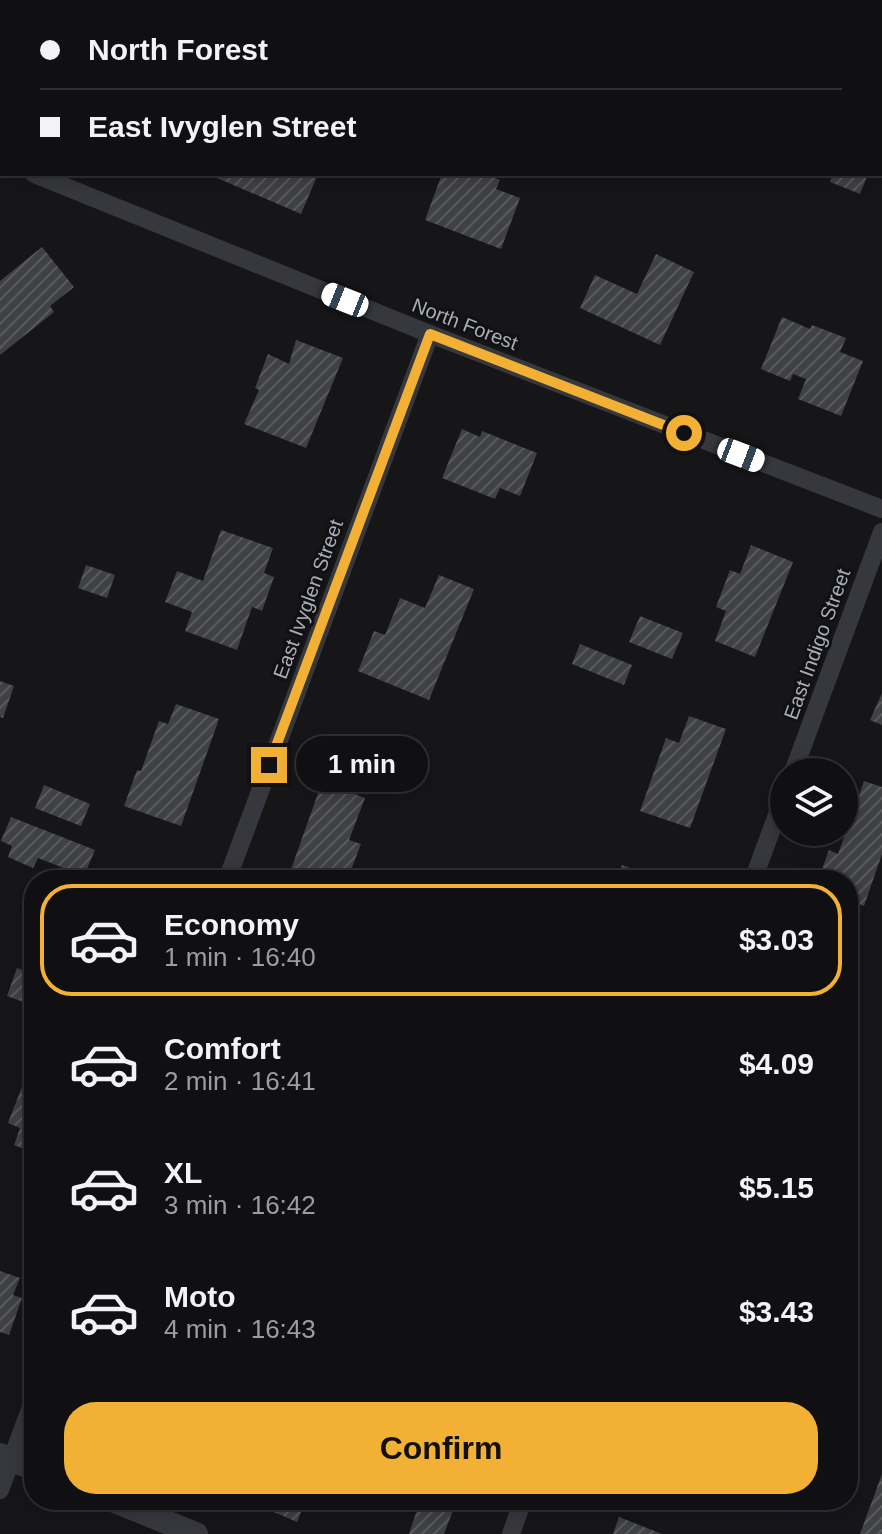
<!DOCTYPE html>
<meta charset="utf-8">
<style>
body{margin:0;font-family:Helvetica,sans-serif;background:#1e1e20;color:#f1f3f6;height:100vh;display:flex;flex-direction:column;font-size:30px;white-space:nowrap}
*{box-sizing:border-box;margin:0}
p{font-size:26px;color:#9c9d9f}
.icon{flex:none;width:44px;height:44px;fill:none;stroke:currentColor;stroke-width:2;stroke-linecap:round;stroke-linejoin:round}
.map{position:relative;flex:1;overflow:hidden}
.details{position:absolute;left:24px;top:870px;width:834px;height:640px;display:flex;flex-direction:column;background:#101012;border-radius:32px;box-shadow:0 4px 20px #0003,0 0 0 2px #303032}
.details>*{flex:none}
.hud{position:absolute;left:0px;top:0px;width:882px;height:176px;box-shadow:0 4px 20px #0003,0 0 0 2px #303032;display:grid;align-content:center;height:176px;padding:0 40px;background:#101012}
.buttons{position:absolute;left:770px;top:758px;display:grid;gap:16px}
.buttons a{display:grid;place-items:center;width:88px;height:88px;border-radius:50%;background:#101012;box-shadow:0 4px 20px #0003,0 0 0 2px #303032;font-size:40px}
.end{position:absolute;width:36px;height:36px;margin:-18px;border:10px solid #f2b134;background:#111;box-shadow:0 0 0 4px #111}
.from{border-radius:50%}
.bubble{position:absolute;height:56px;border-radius:28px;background:#101012;box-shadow:0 4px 20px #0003,0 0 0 2px #303032;font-size:26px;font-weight:700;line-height:56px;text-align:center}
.car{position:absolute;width:24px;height:48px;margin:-24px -12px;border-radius:10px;box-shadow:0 0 6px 2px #0007;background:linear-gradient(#fff 24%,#345 0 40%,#fff 0 76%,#345 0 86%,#fff 0)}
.hud b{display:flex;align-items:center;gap:28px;height:76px;font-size:30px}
.hud b+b{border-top:2px solid #303032}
.hud i{width:20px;height:20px;background:#f1f3f6}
ul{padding:14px 0 0;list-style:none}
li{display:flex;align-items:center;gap:24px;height:112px;margin:0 16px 12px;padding:0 24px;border:4px solid transparent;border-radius:32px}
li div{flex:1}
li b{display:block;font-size:30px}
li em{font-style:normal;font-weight:700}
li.active{border-color:#f2b134}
li>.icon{width:72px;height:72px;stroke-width:1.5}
.action{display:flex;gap:16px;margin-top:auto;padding:16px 40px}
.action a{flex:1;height:92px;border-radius:32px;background:#f2b134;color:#111;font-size:32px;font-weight:700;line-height:92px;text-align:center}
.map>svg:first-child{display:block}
</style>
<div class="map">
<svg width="882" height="1534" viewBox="0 0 882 1534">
<defs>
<pattern id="building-hatch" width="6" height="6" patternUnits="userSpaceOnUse" patternTransform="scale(2)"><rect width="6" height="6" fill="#404145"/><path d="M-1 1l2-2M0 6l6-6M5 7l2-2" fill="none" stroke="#595a5e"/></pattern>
</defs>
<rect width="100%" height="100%" fill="#161618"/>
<g fill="url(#building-hatch)">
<path d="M219 174H318L301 214 217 178Z"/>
<path d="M442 174H485L500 180 496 189 520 198 501 249 425 220Z"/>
<path d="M825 174H868L860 194 830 182 832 177Z"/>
<path d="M42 247 74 287 50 306 54 312 0 355V281Z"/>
<path d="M656 254 694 272 660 345 580 308 595 275 637 294Z"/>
<path d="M782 317 810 329 812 325 846 338 840 352 863 361 841 416 798 399 806 379 793 374 790 381 761 369Z"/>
<path d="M296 340 343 358 306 448 244 424 259 390 255 388 268 354 289 364Z"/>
<path d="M462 429 480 437 482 431 537 453 520 496 500 488 495 499 442 478Z"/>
<path d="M221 530 273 548 264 573 274 577 262 611 252 607 237 650 185 631 192 612 165 602 177 571 203 581Z"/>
<path d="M751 545 793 562 755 657 715 641 726 611 716 607 730 570 740 574Z"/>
<path d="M86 565 115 575 107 598 78 588Z"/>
<path d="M439 575 474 589 429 700 358 671 374 631 385 635 400 598 425 608Z"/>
<path d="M640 616 683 633 672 659 629 642Z"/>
<path d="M580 644 632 665 624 685 572 664Z"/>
<path d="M0 681 14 686 3 718 0 717Z"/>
<path d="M882 693V725L870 720Z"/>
<path d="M176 704 219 719 181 826 124 806 137 770 141 771 159 721 168 724Z"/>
<path d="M689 716 726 729 690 828 640 811 666 738 679 743Z"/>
<path d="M864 781 882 787V854L864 906 848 900V880H818L829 850 838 854Z"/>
<path d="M322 782 365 798 349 840 361 844 351 870 357 872 354 880H303L289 875Z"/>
<path d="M44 785 90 804 81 826 35 808Z"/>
<path d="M11 817 95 850 84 876 38 858 33 868 8 857 12 846 1 841Z"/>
<path d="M622 865 663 880H617Z"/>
<path d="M17 968 34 974V1006L7 996Z"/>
<path d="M32 1061 34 1062V1153L14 1145 20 1128 8 1123Z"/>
<path d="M0 1271 20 1278 13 1295 22 1298 9 1335 0 1332Z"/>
<path d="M882 1474V1534H860Z"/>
<path d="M265 1500H306L297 1522 262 1507Z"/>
<path d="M390 1500H457L444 1534H409L417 1510Z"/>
<path d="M619 1517 662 1534H613Z"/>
</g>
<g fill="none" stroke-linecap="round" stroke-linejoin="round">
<g stroke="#37383d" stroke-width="18">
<path d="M673 0 678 2"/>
<path d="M17 2 18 0"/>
<path d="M0 48 2 43"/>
<path d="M880 85H882"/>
<path d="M0 160 2 161"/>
<path d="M34 174 430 334 882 509"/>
<path d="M793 772 882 532"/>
<path d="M227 880 430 334"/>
<path d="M753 880 784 796"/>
<path d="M0 1490 34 1399"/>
<path d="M511 1534 523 1500"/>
</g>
<g stroke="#37383d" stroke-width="24">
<path d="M0 1455 34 1469"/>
<path d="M112 1500 196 1534"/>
</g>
</g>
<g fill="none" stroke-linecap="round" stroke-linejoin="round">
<path stroke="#f2b134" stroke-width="10" d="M269 765 430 334 684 433"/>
</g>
<g text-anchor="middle" stroke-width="6" stroke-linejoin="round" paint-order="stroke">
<g font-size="20" fill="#a8adb8" stroke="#111113">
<text transform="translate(465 324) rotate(21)" y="7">North Forest</text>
<text transform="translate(308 599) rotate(-70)" y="7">East Ivyglen Street</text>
<text transform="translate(817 644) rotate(-70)" y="7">East Indigo Street</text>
</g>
</g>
</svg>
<div class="buttons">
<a><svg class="icon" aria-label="layers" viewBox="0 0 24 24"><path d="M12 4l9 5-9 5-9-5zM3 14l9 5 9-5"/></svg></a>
</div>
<i class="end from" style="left:684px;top:433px"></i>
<i class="end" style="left:269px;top:765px"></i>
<div class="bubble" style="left:296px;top:736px;width:132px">1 min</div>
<i class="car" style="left:345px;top:300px;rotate:292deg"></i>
<i class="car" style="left:741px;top:455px;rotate:111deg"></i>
<div class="hud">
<b><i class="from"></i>North Forest</b>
<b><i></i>East Ivyglen Street</b>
</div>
<section class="details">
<ul>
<li class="active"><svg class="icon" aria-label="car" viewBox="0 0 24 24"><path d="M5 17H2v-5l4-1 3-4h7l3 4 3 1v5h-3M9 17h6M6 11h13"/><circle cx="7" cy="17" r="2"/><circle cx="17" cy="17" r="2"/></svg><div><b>Economy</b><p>1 min · 16:40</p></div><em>$3.03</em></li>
<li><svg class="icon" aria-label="car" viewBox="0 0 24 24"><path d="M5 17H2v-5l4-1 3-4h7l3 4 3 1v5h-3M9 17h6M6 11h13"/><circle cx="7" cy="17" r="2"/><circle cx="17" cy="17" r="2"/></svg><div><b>Comfort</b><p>2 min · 16:41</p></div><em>$4.09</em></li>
<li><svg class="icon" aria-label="car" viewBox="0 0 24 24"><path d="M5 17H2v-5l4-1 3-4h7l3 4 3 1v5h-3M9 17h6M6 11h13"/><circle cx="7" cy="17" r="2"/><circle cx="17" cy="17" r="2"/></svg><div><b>XL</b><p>3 min · 16:42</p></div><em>$5.15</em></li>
<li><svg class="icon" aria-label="car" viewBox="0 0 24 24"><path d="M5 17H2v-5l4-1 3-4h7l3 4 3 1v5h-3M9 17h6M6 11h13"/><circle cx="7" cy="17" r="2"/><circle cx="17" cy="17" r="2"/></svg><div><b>Moto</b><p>4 min · 16:43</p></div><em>$3.43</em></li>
</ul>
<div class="action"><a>Confirm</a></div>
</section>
</div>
